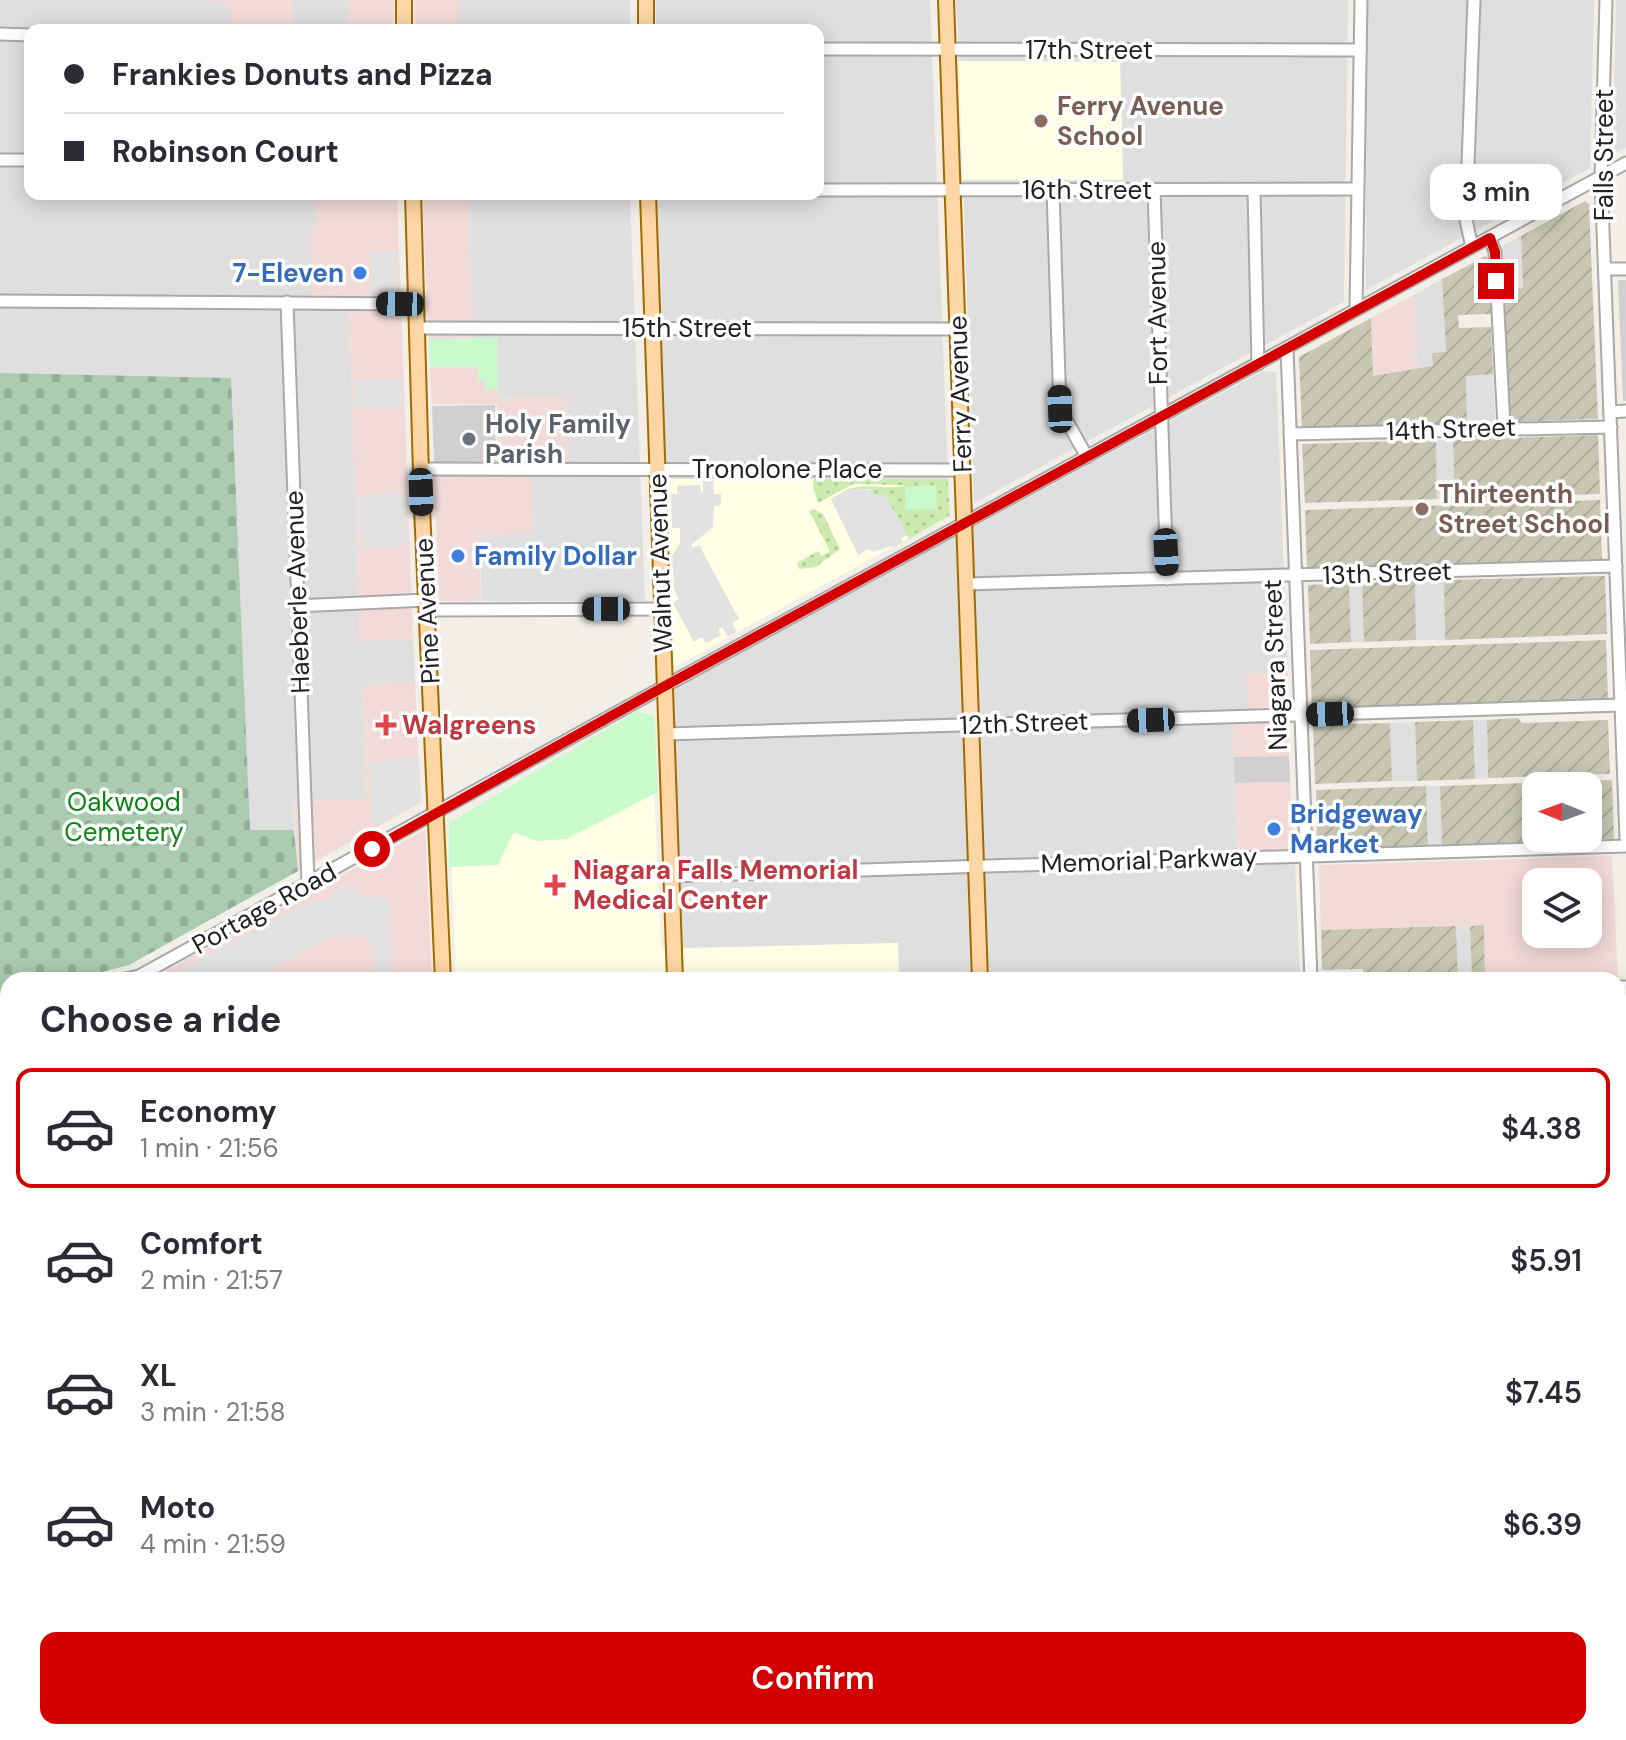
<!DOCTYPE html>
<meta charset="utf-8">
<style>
body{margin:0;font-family:"DM Sans",sans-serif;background:#f7f7f7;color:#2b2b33;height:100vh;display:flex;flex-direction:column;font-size:30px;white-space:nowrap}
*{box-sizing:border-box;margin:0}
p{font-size:26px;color:#7c7c81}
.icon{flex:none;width:44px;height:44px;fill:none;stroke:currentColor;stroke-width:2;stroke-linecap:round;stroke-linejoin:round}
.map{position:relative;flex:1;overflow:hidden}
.side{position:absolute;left:0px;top:972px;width:1626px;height:768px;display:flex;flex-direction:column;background:#fff;border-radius:24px 24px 0 0;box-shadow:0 4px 20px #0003}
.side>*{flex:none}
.top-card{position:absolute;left:24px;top:24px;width:800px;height:176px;border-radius:16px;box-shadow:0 4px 20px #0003;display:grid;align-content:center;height:176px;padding:0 40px;background:#fff}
.needle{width:52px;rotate:271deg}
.buttons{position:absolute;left:1522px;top:772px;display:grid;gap:16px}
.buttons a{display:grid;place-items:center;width:80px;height:80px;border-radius:16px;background:#fff;box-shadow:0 4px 20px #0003;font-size:40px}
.end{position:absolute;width:36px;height:36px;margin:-18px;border:10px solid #d40000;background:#fff;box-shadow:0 0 0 4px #fff}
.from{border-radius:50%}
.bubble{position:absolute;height:56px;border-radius:16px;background:#fff;box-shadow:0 4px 20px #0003;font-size:26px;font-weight:600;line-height:56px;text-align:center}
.car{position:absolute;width:24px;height:48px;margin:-24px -12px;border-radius:10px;box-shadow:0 0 6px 2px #0007;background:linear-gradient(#222 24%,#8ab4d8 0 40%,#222 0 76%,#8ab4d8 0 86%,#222 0)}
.top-card b{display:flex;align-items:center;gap:28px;height:76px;font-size:30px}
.top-card b+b{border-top:2px solid #e1e1e2}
.top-card i{width:20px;height:20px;background:#2b2b33}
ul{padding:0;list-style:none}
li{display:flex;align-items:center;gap:24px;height:120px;margin:0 16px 12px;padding:0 24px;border:4px solid transparent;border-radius:16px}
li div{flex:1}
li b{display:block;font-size:30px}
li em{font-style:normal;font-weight:600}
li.current{border-color:#d40000}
li>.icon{width:72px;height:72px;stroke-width:1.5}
h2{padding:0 40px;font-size:36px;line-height:96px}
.action{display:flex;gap:16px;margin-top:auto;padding:16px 40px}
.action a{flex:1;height:92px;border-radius:16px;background:#d40000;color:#fff;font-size:32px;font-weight:600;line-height:92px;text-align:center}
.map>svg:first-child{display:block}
</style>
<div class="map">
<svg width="1626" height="1740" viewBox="0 0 1626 1740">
<defs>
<pattern id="construction-furrows" width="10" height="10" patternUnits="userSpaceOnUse" patternTransform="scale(2)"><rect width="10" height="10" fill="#c7c7b4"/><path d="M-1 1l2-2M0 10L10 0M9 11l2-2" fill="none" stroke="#abab9a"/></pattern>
<pattern id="grass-dots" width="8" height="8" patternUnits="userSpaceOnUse" patternTransform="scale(2)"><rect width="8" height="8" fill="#cdebb0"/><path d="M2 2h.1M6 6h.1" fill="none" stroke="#b0c997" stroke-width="1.8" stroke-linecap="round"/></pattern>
<pattern id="cemetery-stones" width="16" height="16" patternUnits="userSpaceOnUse" patternTransform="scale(2)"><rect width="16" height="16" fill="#aacbaf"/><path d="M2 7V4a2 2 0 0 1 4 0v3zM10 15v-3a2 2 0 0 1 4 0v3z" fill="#92ae96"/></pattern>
</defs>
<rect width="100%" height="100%" fill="#f2efe9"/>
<g fill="#e0dfdf">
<path d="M0 0H203L229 2V30H30V194H316L317 229H313L349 299 360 641 413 639 415 682 363 686 367 799 293 801 294 830 250 831 230 379 0 373Z"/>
<path d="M292 0H349L348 30H291Z"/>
<rect x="459" y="0" width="171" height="30"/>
<path d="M656 0H930L948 479H667L656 194H818V30H656Z"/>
<path d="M956 0H1348L1344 302 974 503 963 180H1123L1120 62 959 61Z"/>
<path d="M1366 0H1594L1590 168 1366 290Z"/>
<path d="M1616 0H1626V148L1613 154Z"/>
<path d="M466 194H630L645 601H482L479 535 530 462 567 461 568 397 498 398 497 338H473L468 200Z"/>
<path d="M1521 236 1523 289H1504L1502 246Z"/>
<path d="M1442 279 1446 353 1433 366 1417 369 1414 295Z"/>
<path d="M1263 371 1276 372 1288 672 1248 674V710L1233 711 1238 864H1295L1300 980H989L972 528Z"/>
<path d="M1493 374 1495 422 1467 423 1466 375Z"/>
<path d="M1436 440H1453L1455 499H1437Z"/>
<path d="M960 534 973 980H899L898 943 678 948 670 689Z"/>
<path d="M1444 580 1445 640H1416L1415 581Z"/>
<path d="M1349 583H1362L1364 642H1351Z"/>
<path d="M1473 720H1487L1488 778 1475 779Z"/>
<path d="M1415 722 1417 781H1392L1390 723Z"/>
<path d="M1426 786H1440L1442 845H1428Z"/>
<path d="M1456 926H1470L1472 980H1458Z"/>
<rect x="0" y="1200" width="8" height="131"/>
<path d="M8 1578V1732H460L461 1740H0V1579Z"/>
<path d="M709 1732H999V1740H710Z"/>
<path d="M1017 1732H1327L1328 1740H1018Z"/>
</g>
<g fill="#f2dad9" fill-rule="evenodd">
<path d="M203 0H292L291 30H229V3Z"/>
<path d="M349 0H394L393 30H348Z"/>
<rect x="415" y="0" width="44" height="30"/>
<path d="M316 194H397L413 639 360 641 349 299 312 298V229H317Z"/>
<path d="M422 194H466L468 200 473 338 429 339Z"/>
<path d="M1414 295 1417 369 1373 376 1371 318Z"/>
<path d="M430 367H477L485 380 486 389H498L499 398 568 397V461L530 462 532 533 479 536 481 601H441L439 599 434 465 497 463V404H432Z"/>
<path d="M1288 672 1289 756 1234 757 1233 710 1248 709 1247 674Z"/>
<path d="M415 682 420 803 298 871 293 801 367 799 363 685Z"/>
<path d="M1290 782 1295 864H1238L1235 783Z"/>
<path d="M425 830 432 980H149Z"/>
<path d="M1612 856 1618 980H1485L1484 925 1321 930 1319 865ZM1536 882H1588V934H1536Z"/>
<path d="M0 1331H8V1439L0 1435Z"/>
<path d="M0 1457 8 1460V1578L0 1579Z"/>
</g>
<g fill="#ffffe5">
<path d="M959 61 1120 62 1123 180H963Z"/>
<path d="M667 479H948L950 515 673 668Z"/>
<path d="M640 711 651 715 661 949 898 943 899 980H456L450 827 454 820Z"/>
</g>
<g fill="#d0d0d0">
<path d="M1618 280H1626V401H1623Z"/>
<path d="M495 405 496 461 434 463 432 406Z"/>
<path d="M1289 756 1290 782 1235 783 1234 757Z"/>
</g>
<g fill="url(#construction-furrows)" fill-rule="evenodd">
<path d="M1585 201 1589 204 1598 419 1511 422 1509 420 1504 289 1523 288 1521 236Z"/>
<path d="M1486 256 1489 260 1491 314 1458 315 1459 328 1491 327 1493 374 1466 376 1467 423 1302 428 1299 357 1371 318 1373 376 1433 366 1432 353 1446 352 1442 279Z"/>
<path d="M1598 435 1600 494 1455 499 1453 440Z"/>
<path d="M1436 440 1437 499 1305 503 1302 444Z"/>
<path d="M1600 500 1602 559 1307 568 1305 510Z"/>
<path d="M1605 576 1607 634 1445 640 1444 580Z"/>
<path d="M1415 581 1416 640 1364 642 1362 583Z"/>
<path d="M1349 583 1351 642 1310 644 1308 585Z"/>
<path d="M1606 640 1608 700 1312 708 1310 650Z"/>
<path d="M1518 718 1522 723 1608 720 1610 774 1488 778 1487 720Z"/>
<path d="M1473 720 1475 779 1417 781 1415 722Z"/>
<path d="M1390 723 1392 781 1315 784 1313 725Z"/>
<path d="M1612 780 1614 839 1442 845 1440 786ZM1588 786V838H1536V786Z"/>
<path d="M1426 786 1428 845 1317 849 1316 790Z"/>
<path d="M1484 925 1485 980H1472L1470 926Z"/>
<path d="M1456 926 1458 980H1363V969L1322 970 1321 930Z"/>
</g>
<g fill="url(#grass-dots)">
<path d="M814 479H948L950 515 909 539 885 495 877 496 870 489 846 490C867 481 890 492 905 485L853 484 818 503 813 486Z"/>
<path d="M814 509 823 514 840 549 816 567 799 569 797 563 818 551 822 556 830 551 809 511Z"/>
</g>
<path fill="url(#cemetery-stones)" d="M0 373 231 378 250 830H294L298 871 129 965 72 980H8V995L0 997Z"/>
<g fill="#c8facc">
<path d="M497 338 498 389 486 390 485 380 478 381 477 367H430L429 339Z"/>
<path d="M936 485 937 509 906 510 905 487Z"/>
<path d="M637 711 654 716 658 792 567 839 536 841 514 832 498 865 449 867V823Z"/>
</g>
<g fill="#e2e2e2">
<path d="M370 252H398V292H371Z"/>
<path d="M402 379 403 407 354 408 353 380Z"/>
<path d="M713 478 714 494H721V505L714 506 713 527 691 545 693 548 699 545 739 619 732 623 737 632 728 637 722 627 718 630 721 635 706 643 702 637 694 642 673 603 679 599 674 589 672 556 680 543V528H672L671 494H677V486L700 485 701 493H703V479Z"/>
<path d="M857 489 871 490 877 496 885 494 907 535 901 539 903 542 893 548 891 546 873 552 868 549 858 555 831 499 846 490Z"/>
<path d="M405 493 407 546 361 547V532H358L357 496Z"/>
<path d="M419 757 421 801 371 828 369 762Z"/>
<path d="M355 885 358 894 389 898 393 980H376L374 944 366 935 331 937 252 980H224L222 971 208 980H162L311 900 314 905 332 897 335 888Z"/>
<path d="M0 1053H8V1140L0 1139Z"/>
</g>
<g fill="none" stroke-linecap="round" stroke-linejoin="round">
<defs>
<g id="minor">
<path d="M1606 0 1601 177 1626 838"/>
<path d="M0 34 30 35"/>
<path d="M818 49 1360 50"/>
<path d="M0 160H30"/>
<path d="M818 190 1356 189"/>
<path d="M1053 190 1060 409 1087 457"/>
<path d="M1154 190 1167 579"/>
<path d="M1254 191 1258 364"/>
<path d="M1490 238 1495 252 1504 427"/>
<path d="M1472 247 1466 220 1474 0"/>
<path d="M1605 269H1626"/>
<path d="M0 301 416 304"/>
<path d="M287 302 308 883"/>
<path d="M1356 310 1361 0"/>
<path d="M417 328 957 329"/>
<path d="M1287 349 1311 980"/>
<path d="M1610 412 1626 411"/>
<path d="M1290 434 1611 427"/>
<path d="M421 469 962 470"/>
<path d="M966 584 1616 566"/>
<path d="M296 606 427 600"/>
<path d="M427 610 662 609"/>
<path d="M666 734 1621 705"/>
<path d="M671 876 1626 846"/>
<path d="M121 980 139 976 226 928 665 686 1626 163"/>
<path d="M1618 987H1626"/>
<path d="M0 1009 8 1007"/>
<path d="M1618 1128H1626"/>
<path d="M35 1732V1740"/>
<path d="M170 1732 171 1740"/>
<path d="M470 1732V1740"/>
</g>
<g id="major">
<path d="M404 0V30"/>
<path d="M646 0V30"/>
<path d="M946 0 980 980"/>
<path d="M413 194 422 508 443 980"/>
<path d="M648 194 675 980"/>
<path d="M0 1444 8 1448"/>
<path d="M602 1732 610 1740"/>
<path d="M701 1732V1740"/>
<path d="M1007 1732V1740"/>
</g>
<g id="highway">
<path d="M1618 1269 1626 1270"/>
<path d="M1618 1287H1626"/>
<path d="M1348 1732 1349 1740"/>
</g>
</defs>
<use href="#minor" stroke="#a9a9a9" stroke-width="15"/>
<use href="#major" stroke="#a06b00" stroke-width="18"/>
<use href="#highway" stroke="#dc2a67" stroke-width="20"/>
<use href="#minor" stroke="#fff" stroke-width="11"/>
<use href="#major" stroke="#fcd6a4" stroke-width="14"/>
<use href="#highway" stroke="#e892a2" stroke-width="16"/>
</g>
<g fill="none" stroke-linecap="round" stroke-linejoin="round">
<path stroke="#d40000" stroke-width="10" d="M372 849 665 686 1490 238 1495 252 1496 281"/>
</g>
<g fill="#8d6e63" stroke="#fff" stroke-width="3">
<circle cx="1041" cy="121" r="8"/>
<circle cx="1422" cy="509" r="8"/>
</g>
<g fill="#3f7fe0" stroke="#fff" stroke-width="3">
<circle cx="360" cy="273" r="8"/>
<circle cx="458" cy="556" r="8"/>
<circle cx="1274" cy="829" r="8"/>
</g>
<circle fill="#6b7280" stroke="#fff" stroke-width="3" cx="469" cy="439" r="8"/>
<g fill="#e0444e" stroke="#fff" stroke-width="3">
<path d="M382 713h8v8h8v8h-8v8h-8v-8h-8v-8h8z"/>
<path d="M551 873h8v8h8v8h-8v8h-8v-8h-8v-8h8z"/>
</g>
<g text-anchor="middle" stroke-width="7" stroke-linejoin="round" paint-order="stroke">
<g font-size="26" fill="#222" stroke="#fff">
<text x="1089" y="59">17th Street</text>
<text transform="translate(1604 155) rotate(-90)" y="9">Falls Street</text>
<text x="1087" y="199">16th Street</text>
<text transform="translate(1157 313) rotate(-91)" y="9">Fort Avenue</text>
<text x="687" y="337">15th Street</text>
<text transform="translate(960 394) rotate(-92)" y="9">Ferry Avenue</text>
<text transform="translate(1451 429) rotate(-2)" y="9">14th Street</text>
<text x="787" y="478">Tronolone Place</text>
<text transform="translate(660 563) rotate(-92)" y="9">Walnut Avenue</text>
<text transform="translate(1387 573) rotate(-2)" y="9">13th Street</text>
<text transform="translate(297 592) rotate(-92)" y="9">Haeberle Avenue</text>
<text transform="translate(427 611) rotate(-93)" y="9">Pine Avenue</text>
<text transform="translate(1275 665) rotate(-92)" y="9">Niagara Street</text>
<text transform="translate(1024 723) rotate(-2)" y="9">12th Street</text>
<text transform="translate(1149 860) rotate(-2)" y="9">Memorial Parkway</text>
<text transform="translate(264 908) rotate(-29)" y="9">Portage Road</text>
</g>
<g font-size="26" font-weight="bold" fill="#785e54" stroke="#fff" text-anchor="start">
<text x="1057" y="115">Ferry Avenue<tspan x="1057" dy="30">School</tspan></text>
<text x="1438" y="503">Thirteenth<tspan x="1438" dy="30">Street School</tspan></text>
</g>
<g font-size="26" font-weight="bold" fill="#366cbe" stroke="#fff" text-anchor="start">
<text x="344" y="282" text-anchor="end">7-Eleven</text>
<text x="474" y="565">Family Dollar</text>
<text x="1290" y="823">Bridgeway<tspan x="1290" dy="30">Market</tspan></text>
</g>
<g font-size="26" font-weight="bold" fill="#5b616d" stroke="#fff" text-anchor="start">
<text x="485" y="433">Holy Family<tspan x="485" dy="30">Parish</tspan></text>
</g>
<g font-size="26" font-weight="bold" fill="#be3a42" stroke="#fff" text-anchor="start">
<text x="402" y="734">Walgreens</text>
<text x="573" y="879">Niagara Falls Memorial<tspan x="573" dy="30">Medical Center</tspan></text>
</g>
<g font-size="26" fill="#0c8416" stroke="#fff">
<text x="124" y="811">Oakwood<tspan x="124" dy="30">Cemetery</tspan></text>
</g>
</g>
</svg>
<div class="buttons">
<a><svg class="needle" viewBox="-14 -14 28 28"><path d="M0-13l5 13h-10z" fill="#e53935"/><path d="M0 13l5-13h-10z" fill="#7c7c81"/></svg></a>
<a><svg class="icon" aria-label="layers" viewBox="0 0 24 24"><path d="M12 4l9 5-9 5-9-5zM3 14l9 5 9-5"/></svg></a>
</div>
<i class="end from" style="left:372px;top:849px"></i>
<i class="end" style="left:1496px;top:281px"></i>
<div class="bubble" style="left:1430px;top:164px;width:132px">3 min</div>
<i class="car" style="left:400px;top:304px;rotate:271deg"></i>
<i class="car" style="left:1060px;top:409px;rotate:358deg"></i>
<i class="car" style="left:421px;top:492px;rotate:178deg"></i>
<i class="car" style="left:1166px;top:552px;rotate:177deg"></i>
<i class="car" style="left:606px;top:609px;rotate:270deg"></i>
<i class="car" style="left:1330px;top:714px;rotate:268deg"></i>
<i class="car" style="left:1151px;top:720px;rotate:268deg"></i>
<div class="top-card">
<b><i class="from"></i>Frankies Donuts and Pizza</b>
<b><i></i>Robinson Court</b>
</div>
<section class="side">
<h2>Choose a ride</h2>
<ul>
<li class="current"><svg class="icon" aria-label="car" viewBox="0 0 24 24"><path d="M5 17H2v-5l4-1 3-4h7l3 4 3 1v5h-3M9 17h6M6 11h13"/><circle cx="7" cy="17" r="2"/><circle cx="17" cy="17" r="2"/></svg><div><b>Economy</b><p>1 min · 21:56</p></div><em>$4.38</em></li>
<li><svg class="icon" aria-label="car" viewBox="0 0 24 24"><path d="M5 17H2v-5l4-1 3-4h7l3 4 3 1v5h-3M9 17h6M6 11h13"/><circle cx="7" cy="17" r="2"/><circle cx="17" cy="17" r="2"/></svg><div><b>Comfort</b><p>2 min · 21:57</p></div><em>$5.91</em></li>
<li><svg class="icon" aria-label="car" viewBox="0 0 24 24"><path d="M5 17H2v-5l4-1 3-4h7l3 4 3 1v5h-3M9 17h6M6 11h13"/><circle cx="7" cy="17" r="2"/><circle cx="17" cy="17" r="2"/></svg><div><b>XL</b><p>3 min · 21:58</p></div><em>$7.45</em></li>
<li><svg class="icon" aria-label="car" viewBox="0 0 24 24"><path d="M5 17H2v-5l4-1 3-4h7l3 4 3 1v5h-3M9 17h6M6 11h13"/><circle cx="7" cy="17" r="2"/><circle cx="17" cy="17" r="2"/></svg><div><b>Moto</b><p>4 min · 21:59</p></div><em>$6.39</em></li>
</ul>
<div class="action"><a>Confirm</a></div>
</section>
</div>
